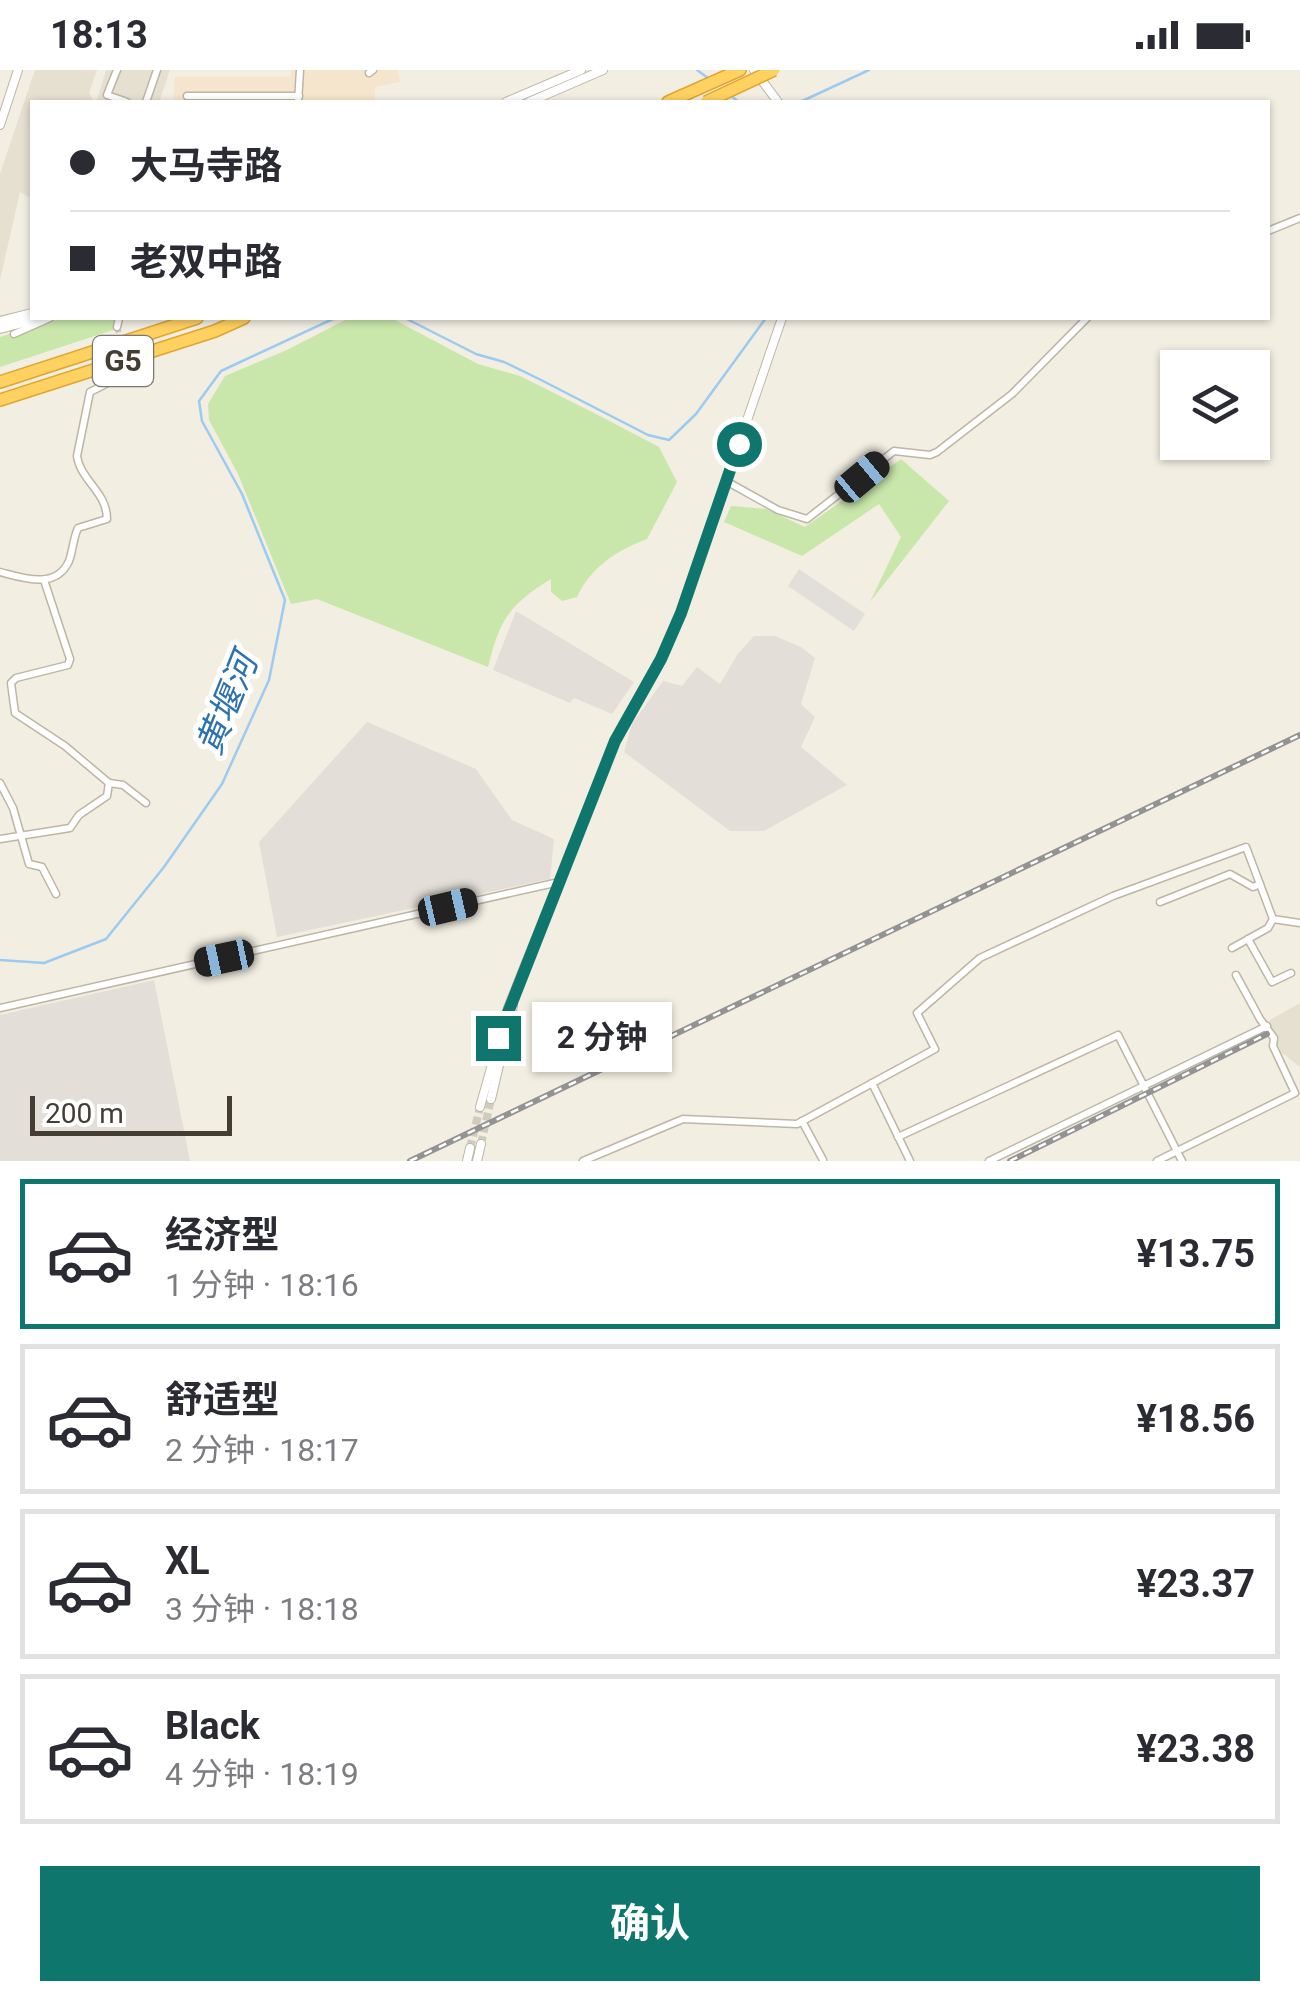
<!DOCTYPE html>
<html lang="zh">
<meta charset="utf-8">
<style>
body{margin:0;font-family:Roboto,"Noto Sans SC",sans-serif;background:#f2f2f3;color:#2b2b33;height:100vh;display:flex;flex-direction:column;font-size:38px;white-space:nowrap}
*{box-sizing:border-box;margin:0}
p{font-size:32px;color:#7c7c81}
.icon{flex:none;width:55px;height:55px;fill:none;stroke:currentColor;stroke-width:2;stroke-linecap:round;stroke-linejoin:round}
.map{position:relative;height:1091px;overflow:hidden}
.sheet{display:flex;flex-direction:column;background:#fff;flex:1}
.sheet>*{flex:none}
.banner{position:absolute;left:30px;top:30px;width:1240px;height:220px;border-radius:0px;box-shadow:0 2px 8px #0004;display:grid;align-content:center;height:220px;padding:0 40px;background:#fff}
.controls{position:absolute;left:1160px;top:280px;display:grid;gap:20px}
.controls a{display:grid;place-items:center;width:110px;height:110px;border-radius:0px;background:#fff;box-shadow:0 2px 8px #0004;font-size:50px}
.scale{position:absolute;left:30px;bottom:25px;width:202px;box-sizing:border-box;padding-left:10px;border:5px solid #433d33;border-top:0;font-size:28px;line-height:35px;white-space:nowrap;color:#433d33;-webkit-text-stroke:8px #fff;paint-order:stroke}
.end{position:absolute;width:45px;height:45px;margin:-22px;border:12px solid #0f766e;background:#fff;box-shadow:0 0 0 5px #fff}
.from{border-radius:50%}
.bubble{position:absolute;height:70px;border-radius:0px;background:#fff;box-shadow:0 2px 8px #0004;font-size:32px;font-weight:700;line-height:70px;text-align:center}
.car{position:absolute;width:30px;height:60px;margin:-30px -15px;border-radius:12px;box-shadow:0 0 8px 2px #0007;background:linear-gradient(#222 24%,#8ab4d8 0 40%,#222 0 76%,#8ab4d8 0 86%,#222 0)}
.banner b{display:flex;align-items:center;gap:35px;height:95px;font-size:38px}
.banner b+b{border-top:2px solid #e1e1e2}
.banner i{width:25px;height:25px;background:#2b2b33}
ul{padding:18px 0 0;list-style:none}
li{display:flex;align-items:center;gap:30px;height:150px;margin:0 20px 15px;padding:0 20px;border:5px solid #e1e1e2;border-radius:0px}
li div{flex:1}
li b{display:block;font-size:38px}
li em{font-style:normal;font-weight:700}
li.selected{border-color:#0f766e}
li>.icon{width:90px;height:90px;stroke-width:1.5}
.cta{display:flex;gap:20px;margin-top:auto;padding:20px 40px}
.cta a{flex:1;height:115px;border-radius:0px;background:#0f766e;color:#fff;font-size:40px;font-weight:700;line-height:115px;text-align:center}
.status{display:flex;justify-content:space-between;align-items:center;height:70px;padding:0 50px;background:#fff;direction:ltr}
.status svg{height:28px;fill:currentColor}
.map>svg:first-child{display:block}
</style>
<div class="status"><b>18:13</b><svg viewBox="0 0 49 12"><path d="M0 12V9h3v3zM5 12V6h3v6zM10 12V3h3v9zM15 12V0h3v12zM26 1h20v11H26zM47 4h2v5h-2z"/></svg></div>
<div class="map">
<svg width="1300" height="1091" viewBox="0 0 1300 1091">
<rect width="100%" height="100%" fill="#f2eee2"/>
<g fill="#e6e0d0">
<path d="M35 0H97L89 23 94 32H32V129L20 122 0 210V104Z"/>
<path d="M106 0H170L159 32H102L97 30Z"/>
<path d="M1300 933V997L1281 982 1268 951Z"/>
</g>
<path fill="#f5e5cc" d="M291 0H398L400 12 375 17V32H173L175 7H290Z"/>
<g fill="#e3dfd8">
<path d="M516 541 634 612 612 644 574 628 570 633 493 600Z"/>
<path d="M754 566H775L801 577 815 588 801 634 815 647 801 677 847 715 764 761H730L624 682 632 654 663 611 682 616 697 597 720 614 737 585Z"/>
<path d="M367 652 476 699 512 750 554 769 550 809 277 867 259 772Z"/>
<path d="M154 910 190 1091H0V945Z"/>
</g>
<g fill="#c9e7aa">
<path d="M62 248H115L113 260 0 297V267Z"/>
<path d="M349 248 393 249 478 294 520 306 598 345 659 377 677 412 647 469C617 480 590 498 577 527L562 531 551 522V509C509 535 500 549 488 597L317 529 291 534 238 404 209 350 208 334 225 306 287 280Z"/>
<path d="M901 389 949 431 870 532 901 467 879 434 802 486 724 452 731 436 766 439 805 457Z"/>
</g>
<path fill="#e2dfdb" d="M799 499 865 544 854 561 788 516Z"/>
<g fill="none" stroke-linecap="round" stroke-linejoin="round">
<g stroke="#9ccbf1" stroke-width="2.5">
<path d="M697 0 708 8"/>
<path d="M730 25 739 32"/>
<path d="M800 32 869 0"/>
<path d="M405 248 476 284 504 292 541 310 648 365 669 370 696 344 766 248"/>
<path d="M0 890 44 893 106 869 164 797 222 714 269 610 285 530 242 424 202 351 199 331 221 301 335 248"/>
</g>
<path stroke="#cfcbbf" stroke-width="6" stroke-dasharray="6 3" stroke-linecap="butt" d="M117 257 127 289"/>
<g stroke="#cfcbbf" stroke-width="8" stroke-dasharray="8 4" stroke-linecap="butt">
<path d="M481 1074 491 1029"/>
<path d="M470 1078 480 1037"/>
</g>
<defs>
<g id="minor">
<path d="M117 0 107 25 127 32"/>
<path d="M369 3 373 0"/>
<path d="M187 26H299"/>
<path d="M146 32 157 0"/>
<path d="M298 32 300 0"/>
<path d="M1268 161 1300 148"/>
<path d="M117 257 119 248"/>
<path d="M14 264 50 248"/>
<path d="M726 411 778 440 807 449 894 381 930 385 937 382 1012 324 1087 248"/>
<path d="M0 502C23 508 56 520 69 491 73 480 73 469 78 458L107 449C107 422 80 410 77 386L90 322 129 302V293"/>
<path d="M44 510 70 589 68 595 16 608 11 613 15 643 65 676 109 713 123 715 146 733"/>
<path d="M0 713 13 738 29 794 42 797 56 824"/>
<path d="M0 769 70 758 79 745 107 726 109 713"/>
<path d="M1160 832 1230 804 1253 817 1260 814"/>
<path d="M1248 869 1272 912 1291 903"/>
<path d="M1232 878 1268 858 1273 849"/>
<path d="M0 938 559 812"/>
<path d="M872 1013 910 1091"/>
<path d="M802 1051 823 1090"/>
<path d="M898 1067 1118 965 1182 1091"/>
<path d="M583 1091 683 1049 797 1054 935 979 917 943 980 888 1113 826 1246 777 1273 849 1300 853"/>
<path d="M989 1091 1267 956"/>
<path d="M1157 1091 1295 1023 1273 976 1274 968 1260 949 1236 905"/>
</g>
<g id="tertiary">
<path d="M754 0 778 32"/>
<path d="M506 32 581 0"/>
<path d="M529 32 603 0"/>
<path d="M0 55 18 0"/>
<path d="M0 251 32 243"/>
<path d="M0 259 42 248"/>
<path d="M491 1029 513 936"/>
<path d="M480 1037 508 938 615 671 661 589 681 543 782 248"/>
<path d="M467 1091 470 1078"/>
<path d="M477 1091 481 1074"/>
</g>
<g id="motorway">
<path d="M668 32 740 0"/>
<path d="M0 312 197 248"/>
<path d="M0 330 215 261 244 248"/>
</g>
</defs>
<use href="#minor" stroke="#bdb6a5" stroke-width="9"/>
<use href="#tertiary" stroke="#bdb6a5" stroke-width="10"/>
<use href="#motorway" stroke="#dfa62f" stroke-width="14"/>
<use href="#minor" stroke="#fff" stroke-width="6"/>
<use href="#tertiary" stroke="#fff" stroke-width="8"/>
<use href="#motorway" stroke="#ffd160" stroke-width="11"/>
<defs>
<g id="rail">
<path d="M410 1091 1300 665"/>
<path d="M1010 1091 1267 964"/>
</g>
</defs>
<use href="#rail" stroke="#939393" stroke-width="6"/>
<use href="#rail" stroke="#fff" stroke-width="2.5" stroke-dasharray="8" stroke-linecap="butt"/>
<defs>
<path id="motorway-bridge" d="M706 32 774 0"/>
</defs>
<use href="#motorway-bridge" stroke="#dfa62f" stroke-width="14" stroke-linecap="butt"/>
<use href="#motorway-bridge" stroke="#ffd160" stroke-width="11"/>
</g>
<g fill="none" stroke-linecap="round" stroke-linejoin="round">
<path stroke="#0f766e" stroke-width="12" d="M498 968 615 671 661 589 681 543 739 374"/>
</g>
<g text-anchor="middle" stroke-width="10" stroke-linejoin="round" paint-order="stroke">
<rect fill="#fff" stroke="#7b7770" stroke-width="2.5" x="93" y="266" width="60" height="50" rx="8"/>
<g font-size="30" font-weight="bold" fill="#433d33">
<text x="123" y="301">G5</text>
</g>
<g font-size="35" font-style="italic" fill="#2b72b0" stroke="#fff">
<text transform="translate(227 634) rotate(-68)" y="12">黄堰河</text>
</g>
</g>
</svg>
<div class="controls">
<a><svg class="icon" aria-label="layers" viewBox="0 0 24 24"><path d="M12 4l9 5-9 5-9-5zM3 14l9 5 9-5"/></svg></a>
</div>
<div class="scale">200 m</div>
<i class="end from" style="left:739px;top:374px"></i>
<i class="end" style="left:498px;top:968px"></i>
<div class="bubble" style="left:532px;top:932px;width:140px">2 分钟</div>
<i class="car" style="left:862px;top:407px;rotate:50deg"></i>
<i class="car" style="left:448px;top:837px;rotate:77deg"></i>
<i class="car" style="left:224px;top:888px;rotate:258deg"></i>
<div class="banner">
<b><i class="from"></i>大马寺路</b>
<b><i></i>老双中路</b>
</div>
</div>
<section class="sheet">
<ul>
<li class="selected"><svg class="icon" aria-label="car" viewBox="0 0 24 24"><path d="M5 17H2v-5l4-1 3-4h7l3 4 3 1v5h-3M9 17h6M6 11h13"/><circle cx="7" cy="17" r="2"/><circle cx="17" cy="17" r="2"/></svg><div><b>经济型</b><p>1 分钟 · 18:16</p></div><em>¥13.75</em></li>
<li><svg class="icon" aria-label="car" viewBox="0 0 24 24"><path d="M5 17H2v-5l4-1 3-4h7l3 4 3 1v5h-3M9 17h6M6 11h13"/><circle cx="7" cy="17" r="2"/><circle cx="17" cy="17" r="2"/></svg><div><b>舒适型</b><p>2 分钟 · 18:17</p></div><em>¥18.56</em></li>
<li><svg class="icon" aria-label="car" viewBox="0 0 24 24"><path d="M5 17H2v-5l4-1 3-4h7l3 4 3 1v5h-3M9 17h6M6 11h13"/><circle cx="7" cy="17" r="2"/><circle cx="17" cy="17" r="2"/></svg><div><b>XL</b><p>3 分钟 · 18:18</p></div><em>¥23.37</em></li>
<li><svg class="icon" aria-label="car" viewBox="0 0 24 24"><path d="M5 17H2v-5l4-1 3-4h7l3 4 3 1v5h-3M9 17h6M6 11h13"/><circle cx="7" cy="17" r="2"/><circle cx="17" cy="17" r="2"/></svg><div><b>Black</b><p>4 分钟 · 18:19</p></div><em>¥23.38</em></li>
</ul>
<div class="cta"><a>确认</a></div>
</section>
